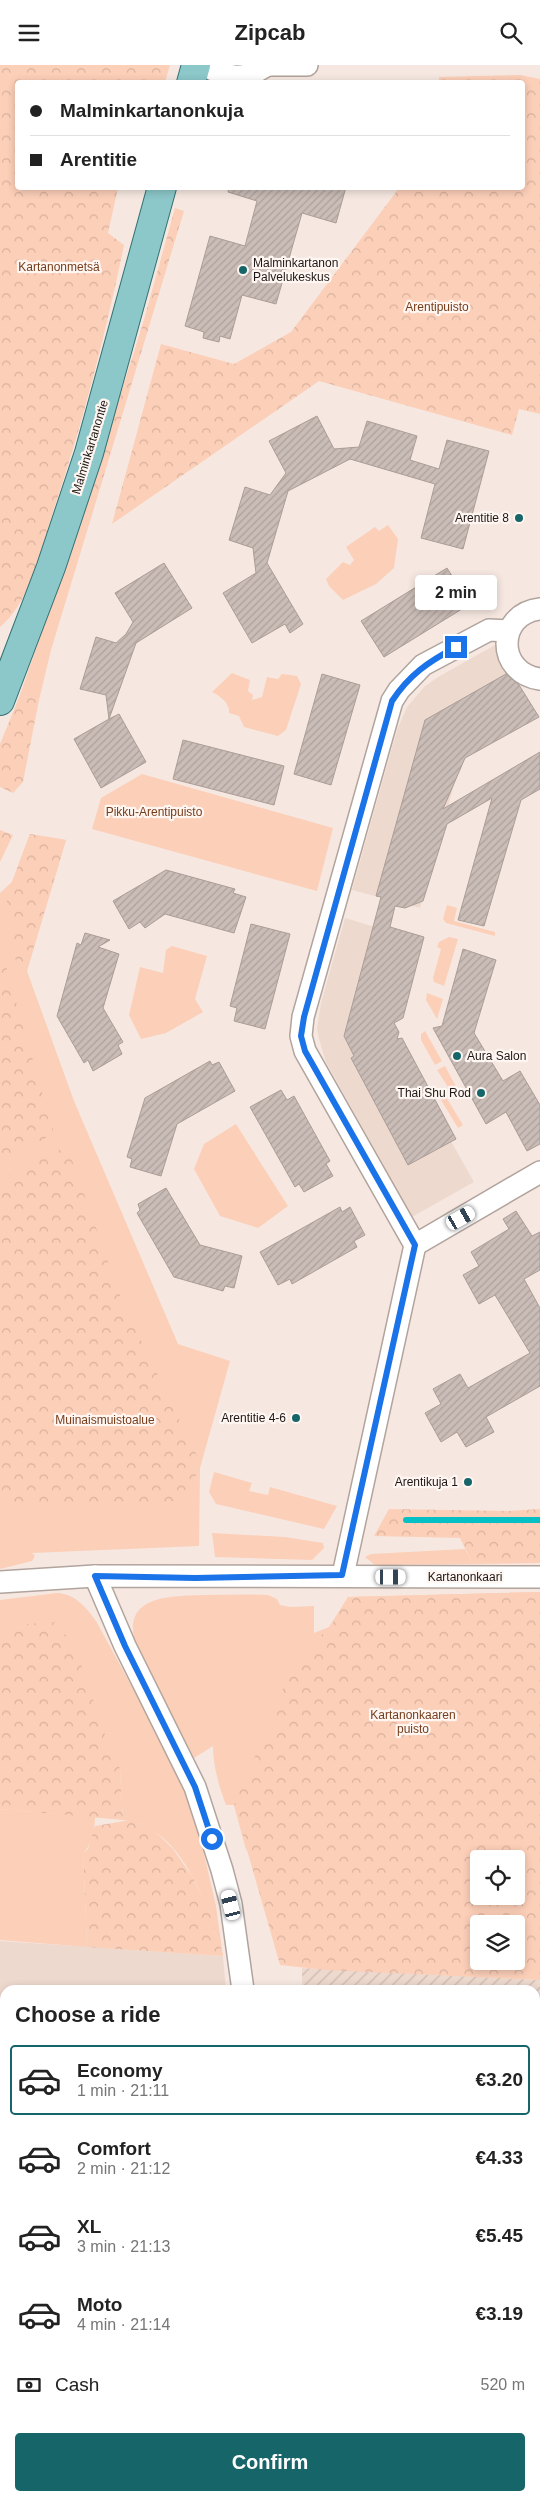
<!DOCTYPE html>
<meta charset="utf-8">
<style>
body{margin:0;font-family:Helvetica,sans-serif;background:#f2f2f2;color:#222;height:100vh;display:flex;flex-direction:column;font-size:19px;white-space:nowrap}
*{box-sizing:border-box;margin:0}
p{font-size:16px;color:#767676}
.icon{flex:none;width:28px;height:28px;fill:none;stroke:currentColor;stroke-width:2;stroke-linecap:round;stroke-linejoin:round}
.map{position:relative;flex:1;overflow:hidden}
.panel{position:absolute;left:0px;top:1920px;width:540px;height:516px;display:flex;flex-direction:column;background:#fff;border-radius:15px 15px 0 0;box-shadow:0 2px 8px #0003}
.panel>*{flex:none}
.guide{position:absolute;left:15px;top:15px;width:510px;height:110px;border-radius:5px;box-shadow:0 2px 8px #0003;display:grid;align-content:center;height:110px;padding:0 15px;background:#fff}
.fabs{position:absolute;left:470px;top:1785px;display:grid;gap:10px}
.fabs a{display:grid;place-items:center;width:55px;height:55px;border-radius:5px;background:#fff;box-shadow:0 2px 8px #0003;font-size:25px}
.end{position:absolute;width:22px;height:22px;margin:-11px;border:6px solid #1a73e8;background:#fff;box-shadow:0 0 0 2px #fff}
.from{border-radius:50%}
.bubble{position:absolute;height:35px;border-radius:5px;background:#fff;box-shadow:0 2px 8px #0003;font-size:16px;font-weight:600;line-height:35px;text-align:center}
.car{position:absolute;width:15px;height:30px;margin:-15px -8px;border-radius:6px;box-shadow:0 0 4px 1px #0007;background:linear-gradient(#fff 24%,#345 0 40%,#fff 0 76%,#345 0 86%,#fff 0)}
.guide b{display:flex;align-items:center;gap:18px;height:48px;font-size:19px}
.guide b+b{border-top:1px solid #e0e0e0}
.guide i{width:12px;height:12px;background:#222}
ul{padding:0;list-style:none}
li{display:flex;align-items:center;gap:15px;height:70px;margin:0 10px 8px;padding:0 5px;border:2px solid transparent;border-radius:5px}
li div{flex:1}
li b{display:block;font-size:19px}
li em{font-style:normal;font-weight:600}
li.selected{border-color:#166568}
li>.icon{width:45px;height:45px;stroke-width:1.5}
h2{padding:0 15px;font-size:22px;line-height:60px}
.pay{display:flex;align-items:center;gap:12px;height:55px;padding:0 15px;font-size:19px}
.pay p{margin-inline-start:auto}
.cta{display:flex;gap:10px;margin-top:auto;padding:10px 15px}
.cta a{flex:1;height:58px;border-radius:5px;background:#166568;color:#fff;font-size:20px;font-weight:600;line-height:58px;text-align:center}
header{display:flex;justify-content:space-between;align-items:center;height:65px;padding:0 15px;background:#fff;font-size:22px;font-weight:600}
.map>svg:first-child{display:block}
</style>
<header><svg class="icon" aria-label="menu" viewBox="0 0 24 24"><path d="M4 6h16M4 12h16M4 18h16"/></svg>Zipcab<svg class="icon" aria-label="search" viewBox="0 0 24 24"><circle cx="10" cy="10" r="6"/><path d="M15 15l6 6"/></svg></header>
<div class="map">
<svg width="540" height="2436" viewBox="0 0 540 2436">
<defs>
<pattern id="industrial-furrows" width="10" height="10" patternUnits="userSpaceOnUse" patternTransform="scale(1.25)"><rect width="10" height="10" fill="#eed9ce"/><path d="M-1 1l2-2M0 10L10 0M9 11l2-2" fill="none" stroke="#ccbab0"/></pattern>
<pattern id="forest-crowns" width="20" height="18" patternUnits="userSpaceOnUse" patternTransform="scale(1.25)"><rect width="20" height="18" fill="#fccfb8"/><path d="M2 6a3 3 0 1 1 6 0M12 15a3 3 0 1 1 6 0" fill="none" stroke="#d8b19d"/></pattern>
<pattern id="building-hatch" width="6" height="6" patternUnits="userSpaceOnUse" patternTransform="scale(1.25)"><rect width="6" height="6" fill="#cabcb6"/><path d="M-1 1l2-2M0 6l6-6M5 7l2-2" fill="none" stroke="#ada19c"/></pattern>
</defs>
<rect width="100%" height="100%" fill="#f6e8e1"/>
<g fill="#eed9ce">
<path d="M495 580 531 643 465 680 420 843 352 825 397 665 407 642 424 622 438 612Z"/>
<path d="M345 853 412 873 386 961 474 1117 412 1152 326 997 319 974 317 963 321 938Z"/>
<path d="M0 1876 223 1891 226 1925H5V2296L0 2293Z"/>
</g>
<g fill="url(#industrial-furrows)">
<path d="M302 1903 540 1915V2277L535 2271V1925H302Z"/>
<path d="M535 2327 540 2333V2379H535Z"/>
</g>
<g fill="#fccfb8">
<path d="M90 427 98 430 51 585 39 635 20 630Z"/>
<path d="M388 460 398 474 394 503 376 519 343 535 329 521 326 514 343 497 350 500 354 495 346 482 375 462 379 466Z"/>
<path d="M232 608 250 615 248 626 253 630 252 635 262 632 267 612 278 614 282 609 297 611 301 619 286 665 278 671 244 662 239 651 229 648C230 638 220 631 212 627Z"/>
<path d="M142 709 333 763 317 826 92 764 101 733Z"/>
<path d="M30 769 66 775 27 906 74 1036 178 1279 230 1296 200 1403 199 1481 32 1488 35 1491 32 1496 0 1504V828L12 817Z"/>
<path d="M447 840 457 843 454 856 495 867V871L446 858 443 854Z"/>
<path d="M449 872 458 874 444 921 434 917 433 913 441 884 437 882 439 877Z"/>
<path d="M172 881 207 891 195 934 203 947 166 968 141 974 129 950 140 902 163 908 166 885Z"/>
<path d="M427 928 443 934 437 954 426 935Z"/>
<path d="M425 966 442 996 435 1000 421 975V969Z"/>
<path d="M445 1001 460 1029 456 1032 452 1028 437 1005Z"/>
<path d="M446 1032 463 1060 458 1063 441 1035Z"/>
<path d="M236 1059 288 1141 258 1163 220 1151 194 1104 204 1079Z"/>
<path d="M214 1407 252 1418 249 1426 268 1430 270 1422 337 1441 324 1464 216 1439 209 1427Z"/>
<path d="M212 1468 285 1472 323 1478 324 1483 312 1495 215 1492Z"/>
<path d="M465 1484 473 1499 375 1500 365 1492 371 1489Z"/>
<path d="M540 1527 246 1785 234 1740H226C219 1722 213 1701 213 1681L194 1693 137 1583C118 1530 170 1531 205 1530 226 1530 247 1529 268 1530L277 1534 280 1540 290 1542 314 1541V1568L329 1562 348 1532Z"/>
<path d="M57 1528C75 1529 86 1542 96 1556L178 1706 204 1789 216 1841 223 1891C209 1843 182 1760 123 1755L120 1704 0 1691V1535Z"/>
<path d="M0 1744 95 1752C95 1764 92 1780 83 1788L87 1882 0 1875Z"/>
</g>
<g fill="url(#forest-crowns)" fill-rule="evenodd">
<path d="M0 0H170L165 17 18 18V122L118 123 108 168 124 180C105 272 82 361 52 450 41 485 29 539 0 562Z"/>
<path d="M521 10 540 14V349L519 344 512 370 319 316 112 459 161 279 234 299 291 267 399 123 522 122V18L439 17V12Z"/>
<path d="M175 143 184 146 98 430 90 427 143 258Z"/>
<path d="M20 630 39 635 23 717 13 728 0 722V679Z"/>
<path d="M0 765 13 770 0 797Z"/>
<path d="M30 769 66 775 27 905 16 897 5 824 12 817Z"/>
<path d="M0 881 54 1068 0 1100Z"/>
<path d="M67 1081 122 1236 198 1393C197 1410 194 1423 184 1436L0 1442V1115Z"/>
<path d="M389 1444 509 1446 540 1444V1498L473 1499 460 1473 374 1471Z"/>
<path d="M540 1527V1915L326 1905 280 1900 234 1740 264 1670 273 1666 279 1633 292 1603 335 1555 348 1532ZM479 1794H516V1831H479ZM479 1859H516V1896H479Z"/>
<path d="M55 1557 75 1581 106 1673 120 1704 123 1755 0 1744V1561Z"/>
<path d="M130 1755 152 1763 173 1784 192 1811 210 1847 223 1891 87 1882 83 1788 88 1784 95 1761Z"/>
<path d="M0 2300 5 2303V2382H0Z"/>
<path d="M535 2379H540V2399L535 2415Z"/>
<path d="M338 2431H531L530 2436H434Z"/>
</g>
<g fill="none" stroke-linecap="round" stroke-linejoin="round">
<g stroke="#05c1c6" stroke-width="6">
<path d="M406 1455H540"/>
<path d="M0 2337 5 2340"/>
</g>
</g>
<g fill="url(#building-hatch)" stroke="#aa9d97">
<path d="M229 122H346L336 158 302 148 276 239 242 230 230 274 220 271 219 277 203 273 204 267 185 261 210 171 245 181 257 136 228 127Z"/>
<path d="M317 351 334 384 359 382 367 356 417 371 410 395 439 404 447 375 489 386 463 484 421 473 435 419 350 394 288 426 267 498 303 559 290 568 285 559 252 578 223 528 256 508 253 483 229 475 245 422 270 430 286 408 269 376Z"/>
<path d="M164 498 192 543 136 578 109 654 119 649 146 697 101 723 74 674 109 654 106 630 80 624 96 572 116 578 126 569 133 557 115 528Z"/>
<path d="M447 503 470 539 384 592 361 556Z"/>
<path d="M322 609 360 620 331 720 294 709Z"/>
<path d="M506 609 519 620 539 652 465 693 443 744 540 687V724L521 735 484 861 458 855 492 733 447 759 423 836 405 843 395 841 390 862 424 872 403 953 394 958 399 967 397 974 402 973 456 1074 408 1100 351 993 354 991 344 971 381 832 376 831 425 655Z"/>
<path d="M183 675 284 701 274 740 173 714Z"/>
<path d="M166 805 235 824 233 828 246 832 234 868 165 849 145 863 140 857 129 864 113 836Z"/>
<path d="M251 859 290 869 265 964 234 956 237 943 230 941Z"/>
<path d="M85 868 110 875 98 882 119 889 103 943 123 977 118 980 122 989 93 1006 88 995 84 998 57 951 77 878 81 880Z"/>
<path d="M463 884 496 895 474 968 503 1016 520 1006 540 1040V1079L527 1086 506 1047 486 1059 433 963 442 961Z"/>
<path d="M210 996 212 1000 219 997 235 1026 177 1059 161 1111 130 1102 132 1094 127 1092 145 1033Z"/>
<path d="M281 1025 287 1035 294 1031 330 1096 326 1099 333 1111 304 1127 299 1119 295 1122 250 1042Z"/>
<path d="M166 1123 200 1180 242 1191 234 1223 225 1221 223 1226 174 1212 137 1148 140 1145 138 1139Z"/>
<path d="M340 1142 342 1147 350 1142 365 1170 354 1176 357 1182 292 1219 290 1214 278 1220 260 1187Z"/>
<path d="M516 1146 532 1171 540 1167V1205L524 1214 540 1243V1321L486 1352 494 1367 466 1382 457 1367 441 1377 425 1348 441 1339 433 1324 460 1309 468 1323 530 1288 495 1230 479 1239 463 1210 479 1201 471 1187 509 1164 503 1154Z"/>
</g>
<g fill="none" stroke-linecap="round" stroke-linejoin="round">
<defs>
<g id="minor">
<path d="M202 0C228 11 240 18 266 1"/>
<path d="M264 0H307"/>
<path d="M540 544C496 549 496 608 540 614"/>
<path d="M415 1180 540 1107"/>
<path d="M343 1510 415 1180 305 986 301 971 303 952 392 636 399 625 423 600 489 565 509 566"/>
<path d="M95 1511 125 1581 195 1722 222 1805 231 1839 243 1925"/>
<path d="M0 1517 95 1511 540 1512"/>
</g>
<g id="major">
<path d="M191 18 196 0"/>
<path d="M0 636 51 502 89 388 162 122"/>
</g>
</defs>
<use href="#minor" stroke="#b1a49d" stroke-width="24"/>
<use href="#major" stroke="#337173" stroke-width="30"/>
<use href="#minor" stroke="#fff" stroke-width="21"/>
<use href="#major" stroke="#8cc7c9" stroke-width="28"/>
</g>
<g fill="none" stroke-linecap="round" stroke-linejoin="round">
<path stroke="#1a73e8" stroke-width="6" d="M212 1774 195 1722 125 1581 95 1511 195 1513 342 1510 415 1180 305 986 301 971 304 952 392 636C409 610 428 597 456 582"/>
</g>
<g fill="#166568" stroke="#fff6f2" stroke-width="2">
<circle cx="243" cy="205" r="5"/>
<circle cx="519" cy="453" r="5"/>
<circle cx="457" cy="991" r="5"/>
<circle cx="481" cy="1028" r="5"/>
<circle cx="296" cy="1353" r="5"/>
<circle cx="468" cy="1417" r="5"/>
</g>
<g text-anchor="middle" stroke-width="4.5" stroke-linejoin="round" paint-order="stroke">
<g font-size="12" fill="#1d1816" stroke="#fff6f2" text-anchor="end">
<text x="253" y="202" text-anchor="start">Malminkartanon<tspan x="253" dy="14">Palvelukeskus</tspan></text>
<text x="509" y="457">Arentitie 8</text>
<text x="467" y="995" text-anchor="start">Aura Salon</text>
<text x="471" y="1032">Thai Shu Rod</text>
<text x="286" y="1357">Arentitie 4-6</text>
<text x="458" y="1421">Arentikuja 1</text>
</g>
<g font-size="12" fill="#763d1b" stroke="#fff6f2">
<text x="59" y="206">Kartanonmetsä</text>
<text x="437" y="246">Arentipuisto</text>
<text x="154" y="751">Pikku-Arentipuisto</text>
<text x="105" y="1359">Muinaismuistoalue</text>
<text x="413" y="1654">Kartanonkaaren<tspan x="413" dy="14">puisto</tspan></text>
</g>
<g font-size="12" fill="#1d1816" stroke="#fff6f2">
<text transform="translate(90 382) rotate(-73)" y="4">Malminkartanontie</text>
<text x="465" y="1516">Kartanonkaari</text>
</g>
</g>
</svg>
<div class="fabs">
<a><svg class="icon" aria-label="locate" viewBox="0 0 24 24"><circle cx="12" cy="12" r="6"/><path d="M12 2v4M12 18v4M2 12h4M18 12h4"/></svg></a>
<a><svg class="icon" aria-label="layers" viewBox="0 0 24 24"><path d="M12 4l9 5-9 5-9-5zM3 14l9 5 9-5"/></svg></a>
</div>
<i class="end from" style="left:212px;top:1774px"></i>
<i class="end" style="left:456px;top:582px"></i>
<div class="bubble" style="left:415px;top:510px;width:82px">2 min</div>
<i class="car" style="left:461px;top:1153px;rotate:60deg"></i>
<i class="car" style="left:391px;top:1512px;rotate:90deg"></i>
<i class="car" style="left:231px;top:1840px;rotate:346deg"></i>
<div class="guide">
<b><i class="from"></i>Malminkartanonkuja</b>
<b><i></i>Arentitie</b>
</div>
<section class="panel">
<h2>Choose a ride</h2>
<ul>
<li class="selected"><svg class="icon" aria-label="car" viewBox="0 0 24 24"><path d="M5 17H2v-5l4-1 3-4h7l3 4 3 1v5h-3M9 17h6M6 11h13"/><circle cx="7" cy="17" r="2"/><circle cx="17" cy="17" r="2"/></svg><div><b>Economy</b><p>1 min · 21:11</p></div><em>€3.20</em></li>
<li><svg class="icon" aria-label="car" viewBox="0 0 24 24"><path d="M5 17H2v-5l4-1 3-4h7l3 4 3 1v5h-3M9 17h6M6 11h13"/><circle cx="7" cy="17" r="2"/><circle cx="17" cy="17" r="2"/></svg><div><b>Comfort</b><p>2 min · 21:12</p></div><em>€4.33</em></li>
<li><svg class="icon" aria-label="car" viewBox="0 0 24 24"><path d="M5 17H2v-5l4-1 3-4h7l3 4 3 1v5h-3M9 17h6M6 11h13"/><circle cx="7" cy="17" r="2"/><circle cx="17" cy="17" r="2"/></svg><div><b>XL</b><p>3 min · 21:13</p></div><em>€5.45</em></li>
<li><svg class="icon" aria-label="car" viewBox="0 0 24 24"><path d="M5 17H2v-5l4-1 3-4h7l3 4 3 1v5h-3M9 17h6M6 11h13"/><circle cx="7" cy="17" r="2"/><circle cx="17" cy="17" r="2"/></svg><div><b>Moto</b><p>4 min · 21:14</p></div><em>€3.19</em></li>
</ul>
<div class="pay"><svg class="icon" aria-label="cash" viewBox="0 0 24 24"><path d="M3 7h18v10H3z"/><circle cx="12" cy="12" r="2"/></svg>Cash<p>520 m</p></div>
<div class="cta"><a>Confirm</a></div>
</section>
</div>
